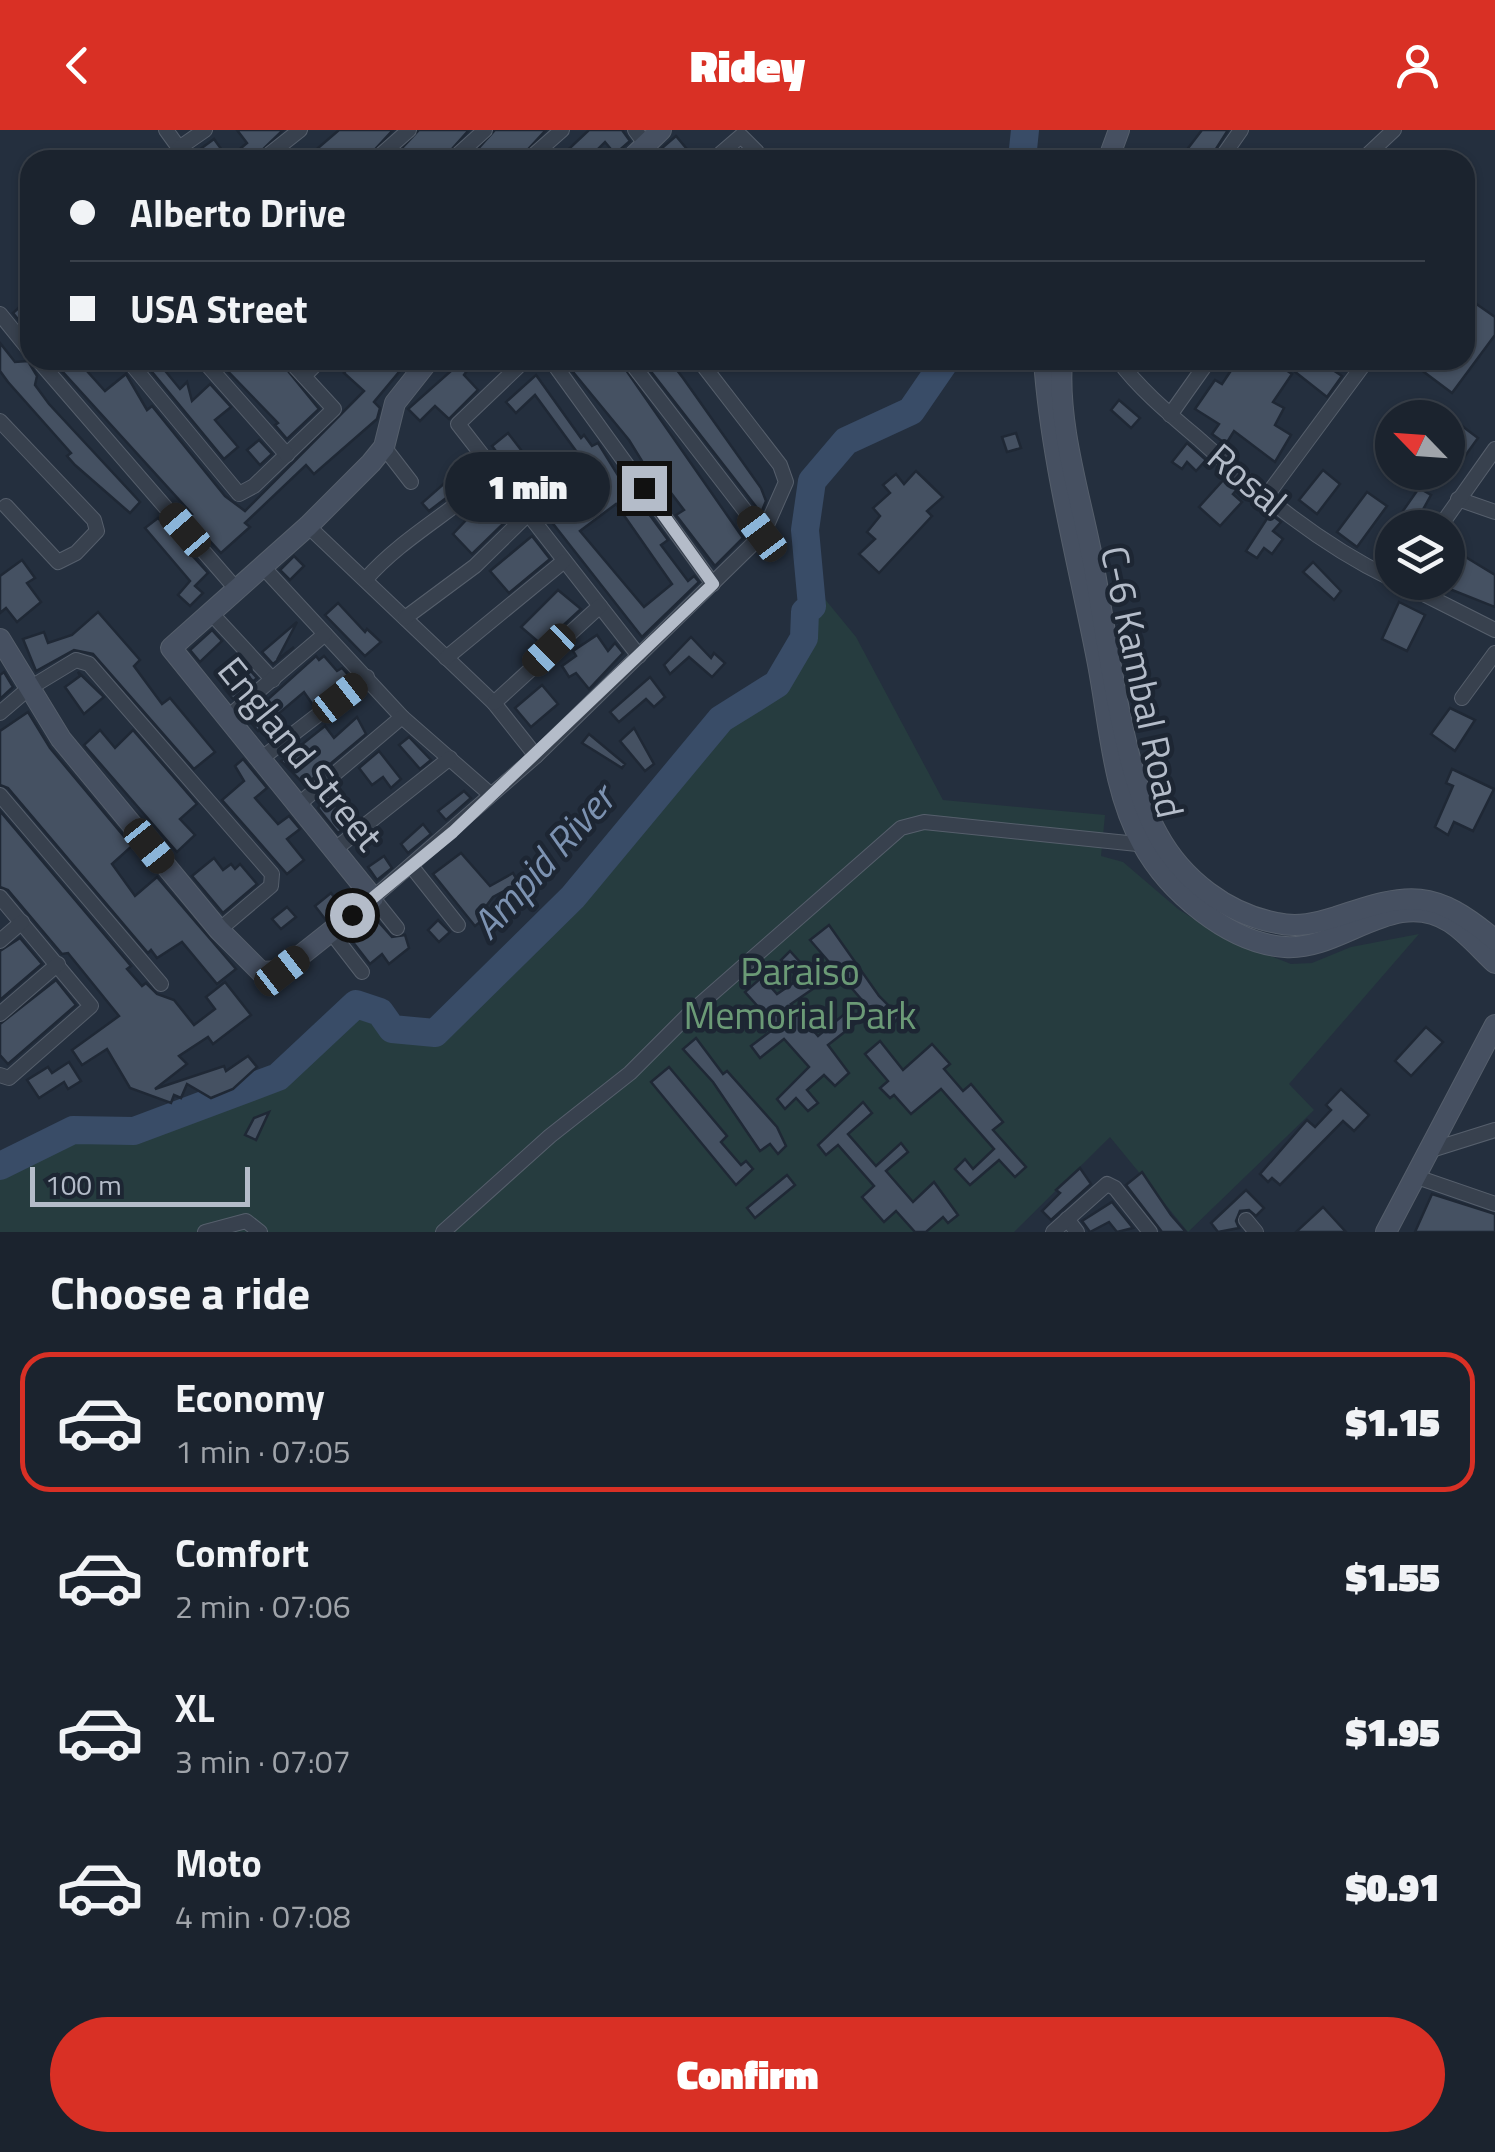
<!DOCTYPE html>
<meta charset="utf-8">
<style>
body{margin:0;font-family:"Titillium Web",sans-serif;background:#282f3a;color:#f1f3f6;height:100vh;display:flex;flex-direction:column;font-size:38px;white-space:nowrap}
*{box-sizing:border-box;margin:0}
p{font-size:32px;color:#a0a4aa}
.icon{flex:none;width:55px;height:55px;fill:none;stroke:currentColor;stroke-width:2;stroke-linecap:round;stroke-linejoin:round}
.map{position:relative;height:1102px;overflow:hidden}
.sheet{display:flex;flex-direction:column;background:#1b232e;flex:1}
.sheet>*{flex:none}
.guide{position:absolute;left:20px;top:20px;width:1455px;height:220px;border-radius:30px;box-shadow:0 2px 8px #0004,0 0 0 2px #39404a;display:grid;align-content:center;height:220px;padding:0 50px;background:#1b232e}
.needle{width:65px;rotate:295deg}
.tools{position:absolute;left:1375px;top:270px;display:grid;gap:20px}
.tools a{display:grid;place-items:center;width:90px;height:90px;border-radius:50%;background:#1b232e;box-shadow:0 2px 8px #0004,0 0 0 2px #39404a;font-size:50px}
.scale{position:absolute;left:30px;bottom:25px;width:220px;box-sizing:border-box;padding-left:10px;border:5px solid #b4bcc9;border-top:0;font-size:28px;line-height:35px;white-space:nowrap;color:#b4bcc9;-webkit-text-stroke:8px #1d2633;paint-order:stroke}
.end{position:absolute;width:45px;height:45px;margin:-22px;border:12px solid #b4bcc9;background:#111;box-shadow:0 0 0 5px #111}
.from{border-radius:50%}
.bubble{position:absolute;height:70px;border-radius:35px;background:#1b232e;box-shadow:0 2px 8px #0004,0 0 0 2px #39404a;font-size:32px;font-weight:800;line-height:70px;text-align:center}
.car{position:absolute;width:30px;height:60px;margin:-30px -15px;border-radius:12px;box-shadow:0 0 8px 2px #0007;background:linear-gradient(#222 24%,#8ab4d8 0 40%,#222 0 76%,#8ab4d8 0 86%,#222 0)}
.guide b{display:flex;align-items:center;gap:35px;height:95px;font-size:38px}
.guide b+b{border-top:2px solid #39404a}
.guide i{width:25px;height:25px;background:#f1f3f6}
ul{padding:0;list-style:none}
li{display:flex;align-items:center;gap:30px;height:140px;margin:0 20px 15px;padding:0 30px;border:5px solid transparent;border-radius:30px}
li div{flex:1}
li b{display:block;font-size:38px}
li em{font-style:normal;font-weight:800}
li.on{border-color:#d93025}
li>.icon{width:90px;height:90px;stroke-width:1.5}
h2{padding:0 50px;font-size:45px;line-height:120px}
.action{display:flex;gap:20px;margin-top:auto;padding:20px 50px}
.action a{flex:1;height:115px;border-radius:60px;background:#d93025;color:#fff;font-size:40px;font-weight:800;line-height:115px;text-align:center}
header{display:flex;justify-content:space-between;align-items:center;height:130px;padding:0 50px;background:#d93025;color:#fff;font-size:45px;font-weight:800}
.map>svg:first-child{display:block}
</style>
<header><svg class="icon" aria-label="back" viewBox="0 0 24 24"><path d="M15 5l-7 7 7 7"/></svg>Ridey<svg class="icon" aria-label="person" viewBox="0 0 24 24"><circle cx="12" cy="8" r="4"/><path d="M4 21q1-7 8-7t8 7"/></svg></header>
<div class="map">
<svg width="1495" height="1102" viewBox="0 0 1495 1102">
<rect width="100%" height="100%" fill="#242f3e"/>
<path fill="#263c3f" d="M824 468 856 507 943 670 1105 685 1101 726 1123 732 1178 779 1224 808 1291 834 1312 833 1351 817 1419 804 1289 954 1314 980 1188 1102 1110 1007 1014 1102H0V1036L73 1000 134 1001 278 947 356 874 380 882 392 899 435 903 573 767 721 589 777 554 804 508 805 482Z"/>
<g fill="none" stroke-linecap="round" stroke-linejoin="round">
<g stroke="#394c67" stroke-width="28">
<path d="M1017 30 1022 29 1025 0"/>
<path d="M0 1036 73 1000 134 1001 278 947 356 874 380 882 392 899 435 903 573 767 721 589 777 554 804 508 805 482 812 476 805 400 812 351 846 311 911 281 946 230"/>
</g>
</g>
<g fill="#455162" stroke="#1f2835" stroke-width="2.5" fill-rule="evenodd">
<path d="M237 0H283L252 30H241L235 23 247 13Z"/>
<path d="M339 0H393L365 30H304Z"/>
<path d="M419 0H469L442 30H391Z"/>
<path d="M495 0H546L518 30H468Z"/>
<path d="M589 0H622L630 11 615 24 605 12 587 30H557Z"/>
<path d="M1202 0H1228L1209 30H1179Z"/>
<path d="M676 6 696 30H669L662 18Z"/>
<path d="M214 9 229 30H205L199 20Z"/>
<path d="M1465 166 1495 187V205L1452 263 1408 230H1465Z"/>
<path d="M30 168V204L13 183Z"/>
<path d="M0 213 15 232 28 231 37 246 35 255 49 274 140 372 130 383 75 335 67 326 71 323 8 252 0 241Z"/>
<path d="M52 230H77L105 261 126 244 147 280 152 276 225 366 245 381 364 261 344 243 355 230H409L374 272 380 278 377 289 314 344 306 335 245 393 250 397 221 423 188 387 192 384Z"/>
<path d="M170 230 162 237 180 259 187 252 192 271 210 254 231 277 215 290 238 317 224 329 143 231Z"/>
<path d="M217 230H279L319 279 287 309 275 295 278 293Z"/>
<path d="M452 230H475L464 245 478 260 449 289 435 276 420 291 408 279 451 241 446 238Z"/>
<path d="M589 230H619L743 408 715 436 676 385 684 380 665 355 661 358 653 349 629 310 573 242Z"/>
<path d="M642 230H669L683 248 761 358 766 371 761 383Z"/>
<path d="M1238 230H1271L1292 244 1273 272 1284 278 1275 295 1291 305 1275 332 1234 301 1226 314 1212 304 1219 294 1195 279 1215 250 1222 254Z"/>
<path d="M1301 230H1342L1333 240 1342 246 1327 267 1294 241Z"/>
<path d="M536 245 581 308 584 305 592 316 598 313 634 371 638 369 668 410 661 415 688 451 694 446 699 452 642 507 492 316 508 303 562 373 589 353 573 329 579 325 535 265 516 283 506 272ZM616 374 672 454 644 477 580 401Z"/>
<path d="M1119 270 1140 288 1131 298 1111 280Z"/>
<path d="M1462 296 1478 308 1465 326 1449 314Z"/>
<path d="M1016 303 1021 318 1007 322 1002 307Z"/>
<path d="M259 310 272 324 260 335 247 320Z"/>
<path d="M1187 313 1206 330 1196 341 1187 332 1182 339 1172 332Z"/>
<path d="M464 336 475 346 429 381 422 373Z"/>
<path d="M1323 340 1340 354 1317 384 1299 370Z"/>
<path d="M916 341 943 367 927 381 932 386 879 443 859 424 875 409 867 402 880 386 873 378 890 363 883 355 896 344 904 354Z"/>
<path d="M1226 347 1238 358 1233 364 1242 372 1220 396 1199 377Z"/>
<path d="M1419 358 1431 365 1414 396 1398 388Z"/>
<path d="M1367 362 1387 376 1357 417 1337 402Z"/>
<path d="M483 372 504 393 472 424 453 404Z"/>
<path d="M1270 384 1281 392 1273 401 1283 409 1272 424 1264 418 1257 428 1246 421Z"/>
<path d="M158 388 208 443 195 456 203 463 190 476 178 465 190 451 145 398Z"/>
<path d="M532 406 550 429 509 463 490 441Z"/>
<path d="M1459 423 1495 445V477L1442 456Z"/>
<path d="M294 426 304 436 290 450 280 440Z"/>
<path d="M22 430 35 448 27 453 41 472 17 492 6 478 0 483V446Z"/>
<path d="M1313 432 1341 461 1334 470 1303 442Z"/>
<path d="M558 460 581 479 542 515 521 497Z"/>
<path d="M1399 472 1425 485 1407 521 1382 509Z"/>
<path d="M338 473 365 502 367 499 381 512 365 526 325 485Z"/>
<path d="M98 482 140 530 134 536 162 574 170 568 215 622 194 639 93 524 74 520 36 541 23 509 44 502 48 513 72 505Z"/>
<path d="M297 492 277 530 294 517 273 534 262 522Z"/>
<path d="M212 500 222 511 200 532 190 520Z"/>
<path d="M597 505 608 521 615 513 623 523 589 559 576 543 569 547 562 536 576 526 573 521Z"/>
<path d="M691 507 711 528 714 523 725 533 712 547 689 527 670 544 664 535Z"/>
<path d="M316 526 319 530 324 526 337 541 342 538 350 547 313 575 304 562 258 601 247 588Z"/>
<path d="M248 538 257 548 233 569 224 558Z"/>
<path d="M4 542 13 557 0 569V545Z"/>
<path d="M78 542 104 567 84 584 65 557 80 546Z"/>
<path d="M650 547 665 567 654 577 646 569 619 592 610 582Z"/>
<path d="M542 555 558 574 531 597 515 578Z"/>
<path d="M1450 578 1475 590 1455 621 1431 604Z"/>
<path d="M28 582 50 618 132 716 112 734 135 766 157 747 236 839 217 854 182 812 157 828 151 820 148 823 8 658 0 655V601Z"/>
<path d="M357 587 366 604 305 655 281 631 325 596 334 608Z"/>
<path d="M634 598 654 634 645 641 620 611Z"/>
<path d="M100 600 115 618 133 600 197 674 180 689 195 705 177 722 84 615Z"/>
<path d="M589 604 625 634 622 638 582 613Z"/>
<path d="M409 607 431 630 420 639 399 615Z"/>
<path d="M379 621 401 649 391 658 383 647 372 655 359 638Z"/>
<path d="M243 629 267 658 255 668 278 694 289 686 300 699 287 709 304 730 287 744 222 670 244 651 235 636Z"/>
<path d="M1452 639 1494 659 1473 701 1454 692 1448 705 1435 697 1453 656 1446 653Z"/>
<path d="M464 661 471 668 446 690 438 681Z"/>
<path d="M328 664 350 694 338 703 318 678Z"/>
<path d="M0 681 131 836 127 839 142 856 146 853 157 864 174 870 194 895 215 879 206 867 225 852 251 885 213 914 208 907 179 926 187 934 155 959 224 936 226 941 248 926 257 937 233 959 211 968 187 954 181 968 174 965 171 973 130 958 107 919 82 935 72 920 119 886 68 823 62 824 8 760 0 757Z"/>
<path d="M423 694 431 704 408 723 401 714Z"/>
<path d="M461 723 490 756 513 743 519 753 493 767 481 783 485 788 475 796 433 744Z"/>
<path d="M384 726 392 738 377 750 368 737Z"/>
<path d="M214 728 223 740 231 734 235 739 240 734 257 754 223 783 192 746Z"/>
<path d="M331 763 341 776 325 789 315 776Z"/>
<path d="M287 777 296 787 281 799 272 789Z"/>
<path d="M375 788 392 807 405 805 409 818 389 834 382 824 370 834 349 807Z"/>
<path d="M438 790 450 802 439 812 428 800Z"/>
<path d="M829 795 879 866 900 887 887 899 810 810Z"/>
<path d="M20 808 42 834 0 870V821Z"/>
<path d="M790 821 820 854 791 874 818 906 847 882 856 893 828 915 849 943 835 956 824 945 807 960 818 973 808 981 796 968 785 979 777 969 809 937 784 909 760 928 751 916 776 897 745 862 762 847 777 864 799 849 781 830Z"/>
<path d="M56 850 76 875 8 934 0 925V894Z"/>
<path d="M1426 897 1443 912 1411 946 1395 931Z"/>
<path d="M696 908 723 944 727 941 777 997 786 1016 778 1024 770 1014 760 1021 713 952 683 919Z"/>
<path d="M880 911 903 940 932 914 950 934 944 939 963 961 971 954 1003 992 993 1000 1026 1037 1015 1047 999 1030 970 1055 955 1039 965 1029 973 1039 994 1019 941 959 911 984 894 965 890 968 880 958 888 951 865 924Z"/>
<path d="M69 932 81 951 68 959 64 952 39 968 27 950 48 937 52 943Z"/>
<path d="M669 937 727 1006 721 1012 741 1035 746 1031 753 1039 736 1055 651 952Z"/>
<path d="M1341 959 1369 985 1354 1001 1343 991 1280 1055 1272 1048 1268 1052 1260 1044 1307 990 1315 997 1331 980 1326 975Z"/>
<path d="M863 972 872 983 848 1004 876 1036 901 1013 908 1022 886 1041 913 1072 934 1052 958 1085 948 1093 943 1087 926 1102H915L896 1081 884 1092 862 1067 874 1056 838 1015 826 1025 818 1015Z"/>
<path d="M269 982 256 1010 245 1005 254 988Z"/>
<path d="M1080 1038 1091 1054 1051 1090 1042 1081 1060 1063 1056 1060Z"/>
<path d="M1142 1042 1171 1085 1186 1102H1162L1126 1055Z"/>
<path d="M787 1045 795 1055 755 1088 747 1078Z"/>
<path d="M1246 1060 1264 1078 1256 1086 1249 1080 1240 1081 1236 1091 1239 1098 1218 1102 1211 1093Z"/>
<path d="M1432 1064 1495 1084V1102H1415Z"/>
<path d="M1112 1072 1133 1098 1117 1102 1109 1092 1090 1102 1082 1091Z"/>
<path d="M1323 1077 1346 1102H1296Z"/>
</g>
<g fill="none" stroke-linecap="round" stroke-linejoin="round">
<defs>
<g id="street">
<path d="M166 0 179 18 177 30"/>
<path d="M635 0 657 30"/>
<path d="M179 18 205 0"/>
<path d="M262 30 300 0"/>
<path d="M375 30 409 0"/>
<path d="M452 30 485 0"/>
<path d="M528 30 562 0"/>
<path d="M713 30 741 6 757 22 753 30"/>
<path d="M1220 30 1241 0"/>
<path d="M1362 30 1394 0"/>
<path d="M1465 136 1466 135"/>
<path d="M0 184 30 221"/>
<path d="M38 230 237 460"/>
<path d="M128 230 239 364 254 356 334 279 289 230"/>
<path d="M203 230 287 325"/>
<path d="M525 230 458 294 639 526"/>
<path d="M551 230 713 454"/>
<path d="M629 230 763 404"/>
<path d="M1118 230C1140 260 1172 286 1200 310 1260 364 1319 414 1392 449"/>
<path d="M304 246 320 230"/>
<path d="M1170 285 1209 230"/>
<path d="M0 291 94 390 97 401 76 423 58 432 6 376"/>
<path d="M384 317 411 352"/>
<path d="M1265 368 1367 230"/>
<path d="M1458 369 1495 382"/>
<path d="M308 396 494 573 536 626"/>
<path d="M1439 398 1495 319"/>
<path d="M263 437 402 587 490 664"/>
<path d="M366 449C403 407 453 382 494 343"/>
<path d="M1400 452 1495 500"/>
<path d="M211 483 273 550"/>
<path d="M405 488 475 436 527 385"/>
<path d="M446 528 564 431"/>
<path d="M1462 568 1495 523"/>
<path d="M494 573 600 476"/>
<path d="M0 583 28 559 76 530 89 534 272 744 271 756 219 800"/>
<path d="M228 587 325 504"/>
<path d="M262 628 367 547"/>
<path d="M0 665 161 854"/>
<path d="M299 674 402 587"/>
<path d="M334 720 450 628"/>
<path d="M412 737 458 795"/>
<path d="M0 767 91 876 9 948 0 945"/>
<path d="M397 798 373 768 536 626 763 404 786 352 780 335 699 230"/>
<path d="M331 802 362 842"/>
<path d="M0 811 22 792"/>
<path d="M0 884 58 834"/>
<path d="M1428 1021 1495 1000"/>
<path d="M1414 1046 1495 1074"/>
<path d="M1067 1089 1077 1102"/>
<path d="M1246 1090 1256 1102"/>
<path d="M205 1102 246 1091 260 1102"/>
<path d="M443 1102 550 1006 630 943 690 883 901 698 924 692 1147 715"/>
<path d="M1053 1102 1107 1054 1115 1058 1150 1102"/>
</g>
<g id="secondary">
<path d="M630 30 661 0"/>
<path d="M1108 30 1119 0"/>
<path d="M1044 230C1051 330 1078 431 1097 529 1109 589 1112 660 1142 713 1168 761 1228 813 1285 817 1342 821 1394 756 1450 792 1467 803 1481 820 1495 833"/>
<path d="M1062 230C1057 296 1081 368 1093 432 1107 506 1123 643 1158 705 1182 749 1227 784 1277 793 1298 798 1316 793 1336 787 1410 762 1433 758 1495 810"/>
<path d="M0 509 61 609 219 800 261 842 281 841 373 768 171 518 308 396 371 333 384 317 395 273 429 230"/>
<path d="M1386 1102 1495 895"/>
</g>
</defs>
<use href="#street" stroke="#565f6c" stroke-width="16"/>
<use href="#secondary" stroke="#565f6c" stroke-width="22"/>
<use href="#street" stroke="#38414e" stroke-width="14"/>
<use href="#secondary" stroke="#465061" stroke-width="20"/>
</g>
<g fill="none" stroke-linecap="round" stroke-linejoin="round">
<path stroke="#b4bcc9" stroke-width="12" d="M352 785 453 702 713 454 644 358"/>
</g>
<g text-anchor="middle" stroke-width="9" stroke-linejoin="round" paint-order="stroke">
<g font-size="38" fill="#b4bcc9" stroke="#1d2633">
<text transform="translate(1247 350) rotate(40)" y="13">Rosal</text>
<text transform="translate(1142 552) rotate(78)" y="13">C-6 Kambal Road</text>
<text transform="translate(300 624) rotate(51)" y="13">England Street</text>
</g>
<g font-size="38" fill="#6b9a76" stroke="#1d2633">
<text x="800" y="855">Paraiso<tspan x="800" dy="44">Memorial Park</tspan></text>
</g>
<g font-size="40" font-style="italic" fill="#7c92b1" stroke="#1d2633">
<text transform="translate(543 732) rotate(-48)" y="14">Ampid River</text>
</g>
</g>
</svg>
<div class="tools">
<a><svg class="needle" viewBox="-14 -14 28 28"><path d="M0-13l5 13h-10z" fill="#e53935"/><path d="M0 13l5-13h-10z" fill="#a0a4aa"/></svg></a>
<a><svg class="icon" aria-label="layers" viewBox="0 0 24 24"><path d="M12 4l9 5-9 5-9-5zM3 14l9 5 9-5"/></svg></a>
</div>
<div class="scale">100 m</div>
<i class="end from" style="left:352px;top:785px"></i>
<i class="end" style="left:644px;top:358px"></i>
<div class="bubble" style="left:445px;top:322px;width:165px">1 min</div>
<i class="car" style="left:185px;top:400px;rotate:319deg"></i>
<i class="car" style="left:762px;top:404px;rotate:323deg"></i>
<i class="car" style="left:549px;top:520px;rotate:226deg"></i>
<i class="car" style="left:340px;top:568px;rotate:52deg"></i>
<i class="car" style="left:149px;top:716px;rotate:141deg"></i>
<i class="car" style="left:282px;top:841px;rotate:52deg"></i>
<div class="guide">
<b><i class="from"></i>Alberto Drive</b>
<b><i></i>USA Street</b>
</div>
</div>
<section class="sheet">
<h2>Choose a ride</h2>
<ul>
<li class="on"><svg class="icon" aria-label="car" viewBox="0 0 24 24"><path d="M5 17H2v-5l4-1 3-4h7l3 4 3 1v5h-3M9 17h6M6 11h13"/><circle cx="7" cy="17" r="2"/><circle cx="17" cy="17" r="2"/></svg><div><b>Economy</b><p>1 min · 07:05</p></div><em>$1.15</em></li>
<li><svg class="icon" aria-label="car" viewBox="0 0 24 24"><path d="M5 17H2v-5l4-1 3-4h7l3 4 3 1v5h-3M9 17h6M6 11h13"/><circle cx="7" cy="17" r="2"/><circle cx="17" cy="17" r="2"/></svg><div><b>Comfort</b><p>2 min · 07:06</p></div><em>$1.55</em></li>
<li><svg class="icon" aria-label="car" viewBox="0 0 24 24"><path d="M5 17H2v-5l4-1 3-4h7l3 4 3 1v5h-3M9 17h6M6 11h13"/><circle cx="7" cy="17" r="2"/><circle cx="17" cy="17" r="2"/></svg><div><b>XL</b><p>3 min · 07:07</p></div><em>$1.95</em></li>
<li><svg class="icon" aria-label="car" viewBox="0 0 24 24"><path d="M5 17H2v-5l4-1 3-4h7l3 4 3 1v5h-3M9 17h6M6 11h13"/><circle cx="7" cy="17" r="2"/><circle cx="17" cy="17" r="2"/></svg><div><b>Moto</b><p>4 min · 07:08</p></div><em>$0.91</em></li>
</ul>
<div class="action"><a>Confirm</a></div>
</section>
